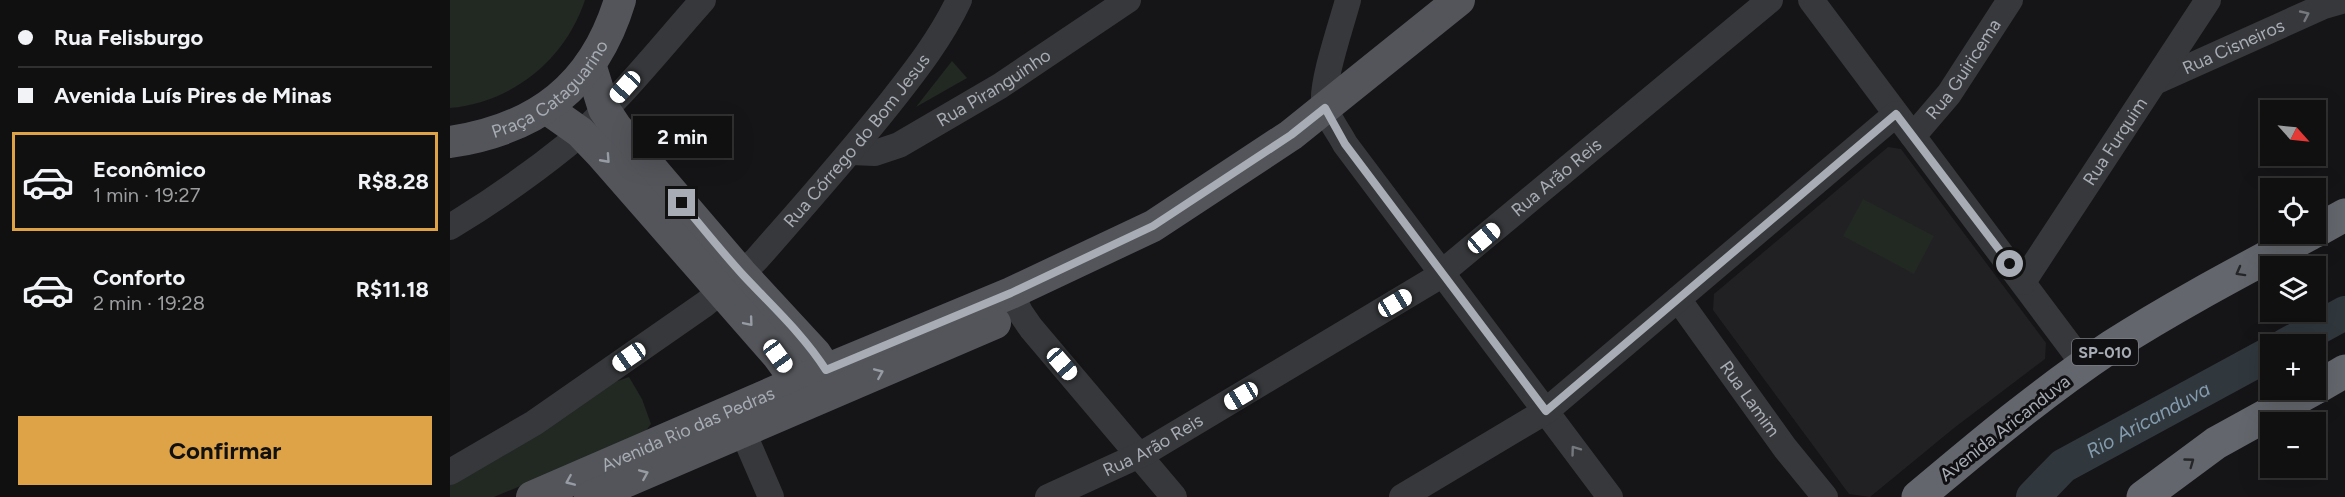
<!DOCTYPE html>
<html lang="pt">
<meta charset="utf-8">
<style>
body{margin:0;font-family:Figtree,sans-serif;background:#1e1e1f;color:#f1f3f6;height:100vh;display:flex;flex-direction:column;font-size:22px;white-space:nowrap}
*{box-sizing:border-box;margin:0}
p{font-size:20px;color:#9c9d9f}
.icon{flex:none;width:33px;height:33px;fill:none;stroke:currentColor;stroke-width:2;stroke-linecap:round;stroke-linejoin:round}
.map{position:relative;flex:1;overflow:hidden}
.drawer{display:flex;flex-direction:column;background:#101011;width:450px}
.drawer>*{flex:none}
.banner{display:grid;align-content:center;height:132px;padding:0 18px;background:#101011}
.needle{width:39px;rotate:117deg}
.tools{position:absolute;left:1810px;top:100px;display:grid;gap:12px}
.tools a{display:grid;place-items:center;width:66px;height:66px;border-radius:0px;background:#101011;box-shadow:0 6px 24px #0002,0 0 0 2px #303031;font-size:30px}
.end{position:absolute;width:27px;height:27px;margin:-14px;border:8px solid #a8adb5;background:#111;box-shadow:0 0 0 3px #111}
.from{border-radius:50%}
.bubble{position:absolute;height:42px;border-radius:0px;background:#101011;box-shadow:0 6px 24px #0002,0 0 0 2px #303031;font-size:20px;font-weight:700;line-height:42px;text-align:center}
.car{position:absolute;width:18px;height:36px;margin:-18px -9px;border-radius:8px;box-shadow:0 0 4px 2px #0007;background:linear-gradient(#fff 24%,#345 0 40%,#fff 0 76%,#345 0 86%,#fff 0)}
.banner b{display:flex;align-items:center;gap:21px;height:57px;font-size:22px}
.banner b+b{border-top:2px solid #303031}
.banner i{width:15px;height:15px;background:#f1f3f6}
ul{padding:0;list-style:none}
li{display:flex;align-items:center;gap:18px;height:99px;margin:0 12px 9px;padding:0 6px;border:3px solid transparent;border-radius:0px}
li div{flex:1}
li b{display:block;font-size:22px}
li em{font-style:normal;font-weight:700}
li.on{border-color:#dea346}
li>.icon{width:54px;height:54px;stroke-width:1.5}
.action{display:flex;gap:12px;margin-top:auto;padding:12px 18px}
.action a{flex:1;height:69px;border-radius:0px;background:#dea346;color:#111;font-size:24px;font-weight:700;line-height:69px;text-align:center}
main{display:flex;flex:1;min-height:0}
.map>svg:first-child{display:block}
</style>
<main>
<section class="drawer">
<div class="banner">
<b><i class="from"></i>Rua Felisburgo</b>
<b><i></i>Avenida Luís Pires de Minas</b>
</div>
<ul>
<li class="on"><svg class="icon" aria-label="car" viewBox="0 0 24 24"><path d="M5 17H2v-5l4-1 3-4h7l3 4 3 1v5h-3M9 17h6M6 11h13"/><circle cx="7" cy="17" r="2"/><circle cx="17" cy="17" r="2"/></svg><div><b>Econômico</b><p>1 min · 19:27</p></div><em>R$8.28</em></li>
<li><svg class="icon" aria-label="car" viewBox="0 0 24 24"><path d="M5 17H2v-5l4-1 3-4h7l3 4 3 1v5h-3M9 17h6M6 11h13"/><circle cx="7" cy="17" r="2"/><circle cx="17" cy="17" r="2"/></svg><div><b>Conforto</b><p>2 min · 19:28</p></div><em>R$11.18</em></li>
</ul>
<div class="action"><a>Confirmar</a></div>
</section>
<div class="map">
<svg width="1895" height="497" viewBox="0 0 1895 497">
<rect width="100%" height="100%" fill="#151517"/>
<path fill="#212124" d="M1438 147 1451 149 1596 343 1595 359 1504 428 1420 497 1399 494 1263 310 1264 294Z"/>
<g fill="#222822">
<path d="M0 0H135C115 60 63 102 0 108Z"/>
<path d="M502 61 517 78 466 107Z"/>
<path d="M1413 199 1484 236 1464 274 1393 236Z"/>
<path d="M179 377 192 399 201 424 193 435 44 497H0V478L159 384Z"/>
</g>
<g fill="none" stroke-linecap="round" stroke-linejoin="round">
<g stroke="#30383e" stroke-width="34">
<path d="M1836 345 1895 313"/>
<path id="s1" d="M1583 497 1613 466 1821 353"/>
</g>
<g stroke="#37383b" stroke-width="26">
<path d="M898 0C892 23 872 80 874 102 875 115 889 132 895 144L1160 497"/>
<path d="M1361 0 1635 366"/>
<path id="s2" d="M1705 82 1874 6 1895 0"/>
<path id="s3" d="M1463 136 1499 94 1560 0"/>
<path id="s4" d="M401 152 425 153 449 145 550 86 678 0"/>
<path d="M0 227C41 202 80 175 117 145 166 105 211 47 253 0"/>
<path id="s5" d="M291 273 306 260C352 208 397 157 440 103 466 70 491 38 509 0"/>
<path id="s6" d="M1573 282 1758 0"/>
<path d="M561 293 570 312 581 328 724 497"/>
<path id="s7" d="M1228 299 1335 448 1375 497"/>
<path d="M293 432 321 497"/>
<path d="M0 472 84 423 255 304 272 290"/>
<path id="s8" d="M598 497 694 453 983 280 1320 0"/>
<path d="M952 497 1096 411 1446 114"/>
</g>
<g stroke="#53555a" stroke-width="32">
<path d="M140 64 154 109 166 127 291 273 365 353 387 387"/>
<path d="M96 108 130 132 151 154 328 356 347 382 355 400"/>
<path id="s9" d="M0 142C87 129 144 86 170 0"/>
<path id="s10" d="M82 497 347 382 561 293 703 226 841 135 1009 0"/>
<path d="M140 497 545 323"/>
</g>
<g stroke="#63666c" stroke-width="33">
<path d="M1866 231 1895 215"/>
<path d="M1866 388 1895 371"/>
<path d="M1468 497C1531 444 1594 391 1662 346 1726 305 1793 270 1860 234"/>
<path d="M1693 497 1766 443 1862 390"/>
</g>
</g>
<defs><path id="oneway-chevron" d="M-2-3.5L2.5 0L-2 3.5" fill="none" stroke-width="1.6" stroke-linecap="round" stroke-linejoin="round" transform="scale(1.5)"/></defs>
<g stroke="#75787e">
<use href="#oneway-chevron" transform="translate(1855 15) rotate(-25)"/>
<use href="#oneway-chevron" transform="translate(1125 450) rotate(-126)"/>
</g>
<g stroke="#979ba3">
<use href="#oneway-chevron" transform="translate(156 159) rotate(48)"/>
<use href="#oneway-chevron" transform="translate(299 322) rotate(50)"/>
<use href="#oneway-chevron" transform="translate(429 373) rotate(-23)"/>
<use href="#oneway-chevron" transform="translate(194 474) rotate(-23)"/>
<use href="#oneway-chevron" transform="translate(120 481) rotate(157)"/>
</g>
<g stroke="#252628">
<use href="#oneway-chevron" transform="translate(1790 272) rotate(151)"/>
<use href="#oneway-chevron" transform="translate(1740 462) rotate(-36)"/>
</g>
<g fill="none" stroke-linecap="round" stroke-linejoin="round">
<path stroke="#a8adb5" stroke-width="8" d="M232 203C252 227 272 252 293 275 321 305 353 334 376 370L561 293 703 226 841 135 875 108 895 144 1096 411 1446 114 1560 264"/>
</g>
<g text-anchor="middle" stroke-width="6" stroke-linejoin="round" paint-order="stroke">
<rect fill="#101012" stroke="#7a7e84" stroke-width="1.5" x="1622" y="339" width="66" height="26" rx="4.5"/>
<g font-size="16" font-weight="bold" fill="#a8adb5">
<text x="1655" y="358">SP-010</text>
</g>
<g font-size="18" fill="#a8adb5" stroke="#101012">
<text dy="6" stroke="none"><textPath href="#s2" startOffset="86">Rua Cisneiros</textPath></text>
<text dy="6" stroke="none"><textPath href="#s3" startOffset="84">Rua Guiricema</textPath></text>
<text dy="6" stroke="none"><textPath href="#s9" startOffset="117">Praça Cataguarino</textPath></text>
<text dy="6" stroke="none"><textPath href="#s4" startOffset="160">Rua Piranguinho</textPath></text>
<text dy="6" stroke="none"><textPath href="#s5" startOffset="176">Rua Córrego do Bom Jesus</textPath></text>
<text dy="6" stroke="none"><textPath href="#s6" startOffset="168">Rua Furquim</textPath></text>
<text dy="6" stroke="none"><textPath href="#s8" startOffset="603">Rua Arão Reis</textPath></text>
<text dy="6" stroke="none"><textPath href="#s7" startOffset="123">Rua Lamim</textPath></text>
<text transform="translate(1555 428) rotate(-38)" y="6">Avenida Aricanduva</text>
<text dy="6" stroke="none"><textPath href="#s10" startOffset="170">Avenida Rio das Pedras</textPath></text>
<text dy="6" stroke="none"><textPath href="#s8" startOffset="117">Rua Arão Reis</textPath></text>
</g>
<g font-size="20" font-style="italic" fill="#839bad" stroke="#101012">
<text dy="7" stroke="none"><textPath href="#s1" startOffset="140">Rio Aricanduva</textPath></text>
</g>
</g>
</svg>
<div class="tools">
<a><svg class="needle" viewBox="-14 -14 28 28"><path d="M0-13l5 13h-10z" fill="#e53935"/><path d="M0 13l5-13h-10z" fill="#9c9d9f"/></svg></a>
<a><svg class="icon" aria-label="locate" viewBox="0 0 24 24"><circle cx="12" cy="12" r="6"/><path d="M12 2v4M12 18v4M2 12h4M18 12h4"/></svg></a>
<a><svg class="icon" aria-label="layers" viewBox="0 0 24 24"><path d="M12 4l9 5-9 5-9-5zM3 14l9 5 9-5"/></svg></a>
<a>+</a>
<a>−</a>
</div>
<i class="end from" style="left:1560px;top:264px"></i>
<i class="end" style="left:232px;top:203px"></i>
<div class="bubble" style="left:183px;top:116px;width:99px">2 min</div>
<i class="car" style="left:175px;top:87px;rotate:222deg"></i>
<i class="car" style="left:1034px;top:238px;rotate:50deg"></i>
<i class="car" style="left:945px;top:303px;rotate:59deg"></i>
<i class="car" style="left:328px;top:356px;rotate:144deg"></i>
<i class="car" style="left:179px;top:357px;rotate:235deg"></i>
<i class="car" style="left:612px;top:364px;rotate:139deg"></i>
<i class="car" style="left:791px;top:396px;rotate:239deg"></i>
</div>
</main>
